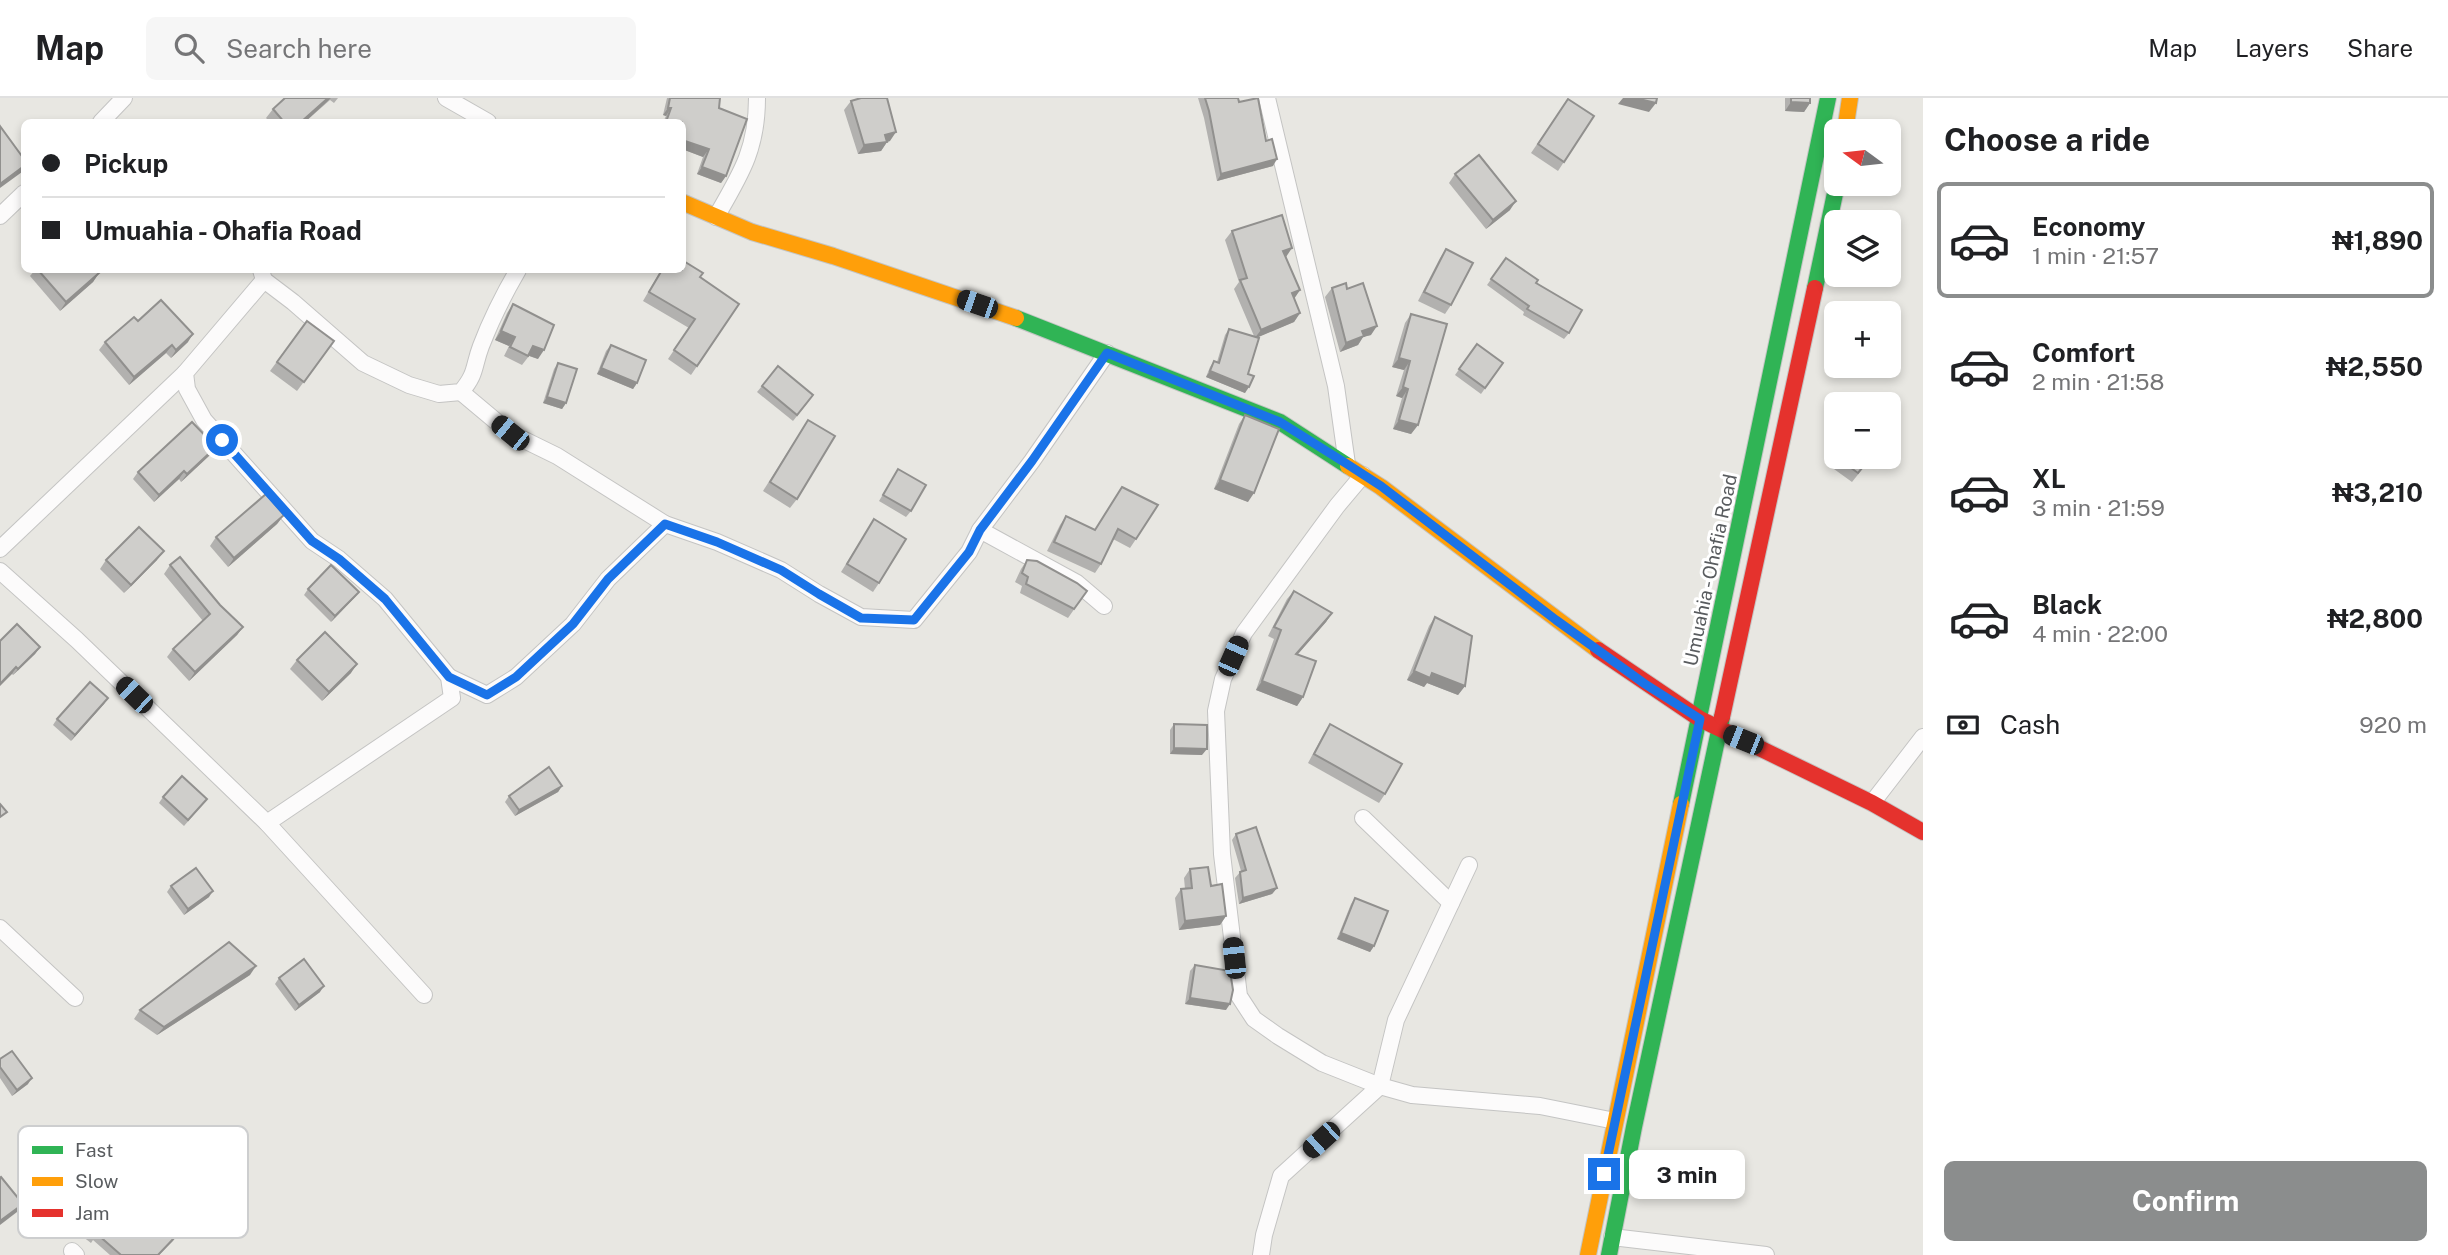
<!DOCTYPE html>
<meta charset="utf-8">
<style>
body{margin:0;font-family:"Public Sans",sans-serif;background:#f6f6f6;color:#202124;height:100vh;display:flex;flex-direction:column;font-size:26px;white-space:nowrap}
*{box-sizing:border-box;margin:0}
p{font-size:23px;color:#757577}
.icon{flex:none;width:38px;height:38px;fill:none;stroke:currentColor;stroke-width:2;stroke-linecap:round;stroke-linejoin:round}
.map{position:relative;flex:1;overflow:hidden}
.sheet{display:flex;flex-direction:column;background:#fff;width:525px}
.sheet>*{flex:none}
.banner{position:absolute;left:21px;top:21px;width:665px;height:154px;border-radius:10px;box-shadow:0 4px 10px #0003;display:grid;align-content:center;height:154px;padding:0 21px;background:#fff}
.needle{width:46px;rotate:285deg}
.tools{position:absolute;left:1824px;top:21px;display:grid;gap:14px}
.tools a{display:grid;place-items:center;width:77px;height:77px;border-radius:10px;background:#fff;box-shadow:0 4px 10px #0003;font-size:35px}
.end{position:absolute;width:32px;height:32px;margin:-16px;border:9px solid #1a73e8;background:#fff;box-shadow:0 0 0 4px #fff}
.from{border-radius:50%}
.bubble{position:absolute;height:49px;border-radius:10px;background:#fff;box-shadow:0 4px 10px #0003;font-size:23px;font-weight:700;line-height:49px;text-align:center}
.car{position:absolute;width:21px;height:42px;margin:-21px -10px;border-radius:9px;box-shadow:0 0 5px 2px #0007;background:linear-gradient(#222 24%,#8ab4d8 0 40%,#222 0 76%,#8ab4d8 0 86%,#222 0)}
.banner b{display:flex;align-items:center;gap:24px;height:66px;font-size:26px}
.banner b+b{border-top:2px solid #e0e0e0}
.banner i{width:18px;height:18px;background:#202124}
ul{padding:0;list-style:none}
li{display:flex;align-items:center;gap:21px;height:116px;margin:0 14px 10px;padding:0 7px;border:4px solid transparent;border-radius:10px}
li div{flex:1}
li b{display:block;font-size:26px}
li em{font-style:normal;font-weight:700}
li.current{border-color:#8b8d8d}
li>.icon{width:63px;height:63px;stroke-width:1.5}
h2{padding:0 21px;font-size:32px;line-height:84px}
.pay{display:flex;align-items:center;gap:18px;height:77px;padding:0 21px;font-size:26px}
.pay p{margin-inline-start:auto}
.primary-button{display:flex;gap:14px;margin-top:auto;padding:14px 21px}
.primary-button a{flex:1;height:80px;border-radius:10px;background:#8b8d8d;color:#fff;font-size:28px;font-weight:700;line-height:80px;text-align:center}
header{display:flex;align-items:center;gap:42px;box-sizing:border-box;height:98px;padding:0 35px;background:#fff;border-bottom:2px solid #e0e0e0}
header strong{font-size:33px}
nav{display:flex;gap:38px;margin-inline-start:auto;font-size:24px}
.search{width:490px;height:63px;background:#f6f6f6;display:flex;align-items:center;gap:18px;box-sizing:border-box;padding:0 24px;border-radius:10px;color:#757577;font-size:26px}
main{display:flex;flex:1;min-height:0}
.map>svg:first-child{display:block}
</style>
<header>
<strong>Map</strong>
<div class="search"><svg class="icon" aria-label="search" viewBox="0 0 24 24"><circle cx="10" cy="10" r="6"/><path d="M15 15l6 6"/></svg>Search here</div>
<nav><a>Map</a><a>Layers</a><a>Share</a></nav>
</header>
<main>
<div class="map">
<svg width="1923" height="1157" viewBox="0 0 1923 1157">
<rect width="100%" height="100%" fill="#e8e7e2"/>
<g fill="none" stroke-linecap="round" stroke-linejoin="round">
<defs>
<g id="street">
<path d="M446 0 488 24"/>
<path d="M1267 0 1336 288 1347 366"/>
<path d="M101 24 124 0"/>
<path d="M0 118 24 95"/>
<path d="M716 119C741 76 757 51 757 0"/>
<path d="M261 172 264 182 293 204 363 265 409 287 439 296 461 294C477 275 473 269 481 248 491 222 504 196 518 172"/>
<path d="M264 182 185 275 187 291 204 322 312 443 339 461 385 501 449 579 452 600 267 725"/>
<path d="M461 294 510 335 557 358 665 426"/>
<path d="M1363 377 1337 408 1244 535 1223 581 1216 613 1222 756 1239 898 1254 921 1278 938 1322 965 1380 988 1412 997 1540 1008 1615 1023"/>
<path d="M980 432 1032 363 1107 255"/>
<path d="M0 451 185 275"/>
<path d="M0 473 77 542 267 725 424 897"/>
<path d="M449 579 487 597 516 579 573 526 608 481 665 426 717 444 781 472 819 496 861 519 914 522 969 454 980 432 1077 485 1104 508"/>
<path d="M1872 705 1923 639"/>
<path d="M1363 720 1451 805"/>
<path d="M0 830 75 900"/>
<path d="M1612 1139 1766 1157"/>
<path d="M72 1153 76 1157"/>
<path d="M1261 1157 1264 1137 1281 1078 1380 988 1396 922 1469 767"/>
</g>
<g id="fast">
<path d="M1815 190 1837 86"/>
<path d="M1016 220 1280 324 1348 368"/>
<path d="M1681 706 1828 0"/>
<path d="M1609 1157 1634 1029 1722 619"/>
</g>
<g id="slow">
<path d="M1845 33 1850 0"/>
<path d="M682 104 752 134 833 158 1016 220"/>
<path d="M1348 368 1381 389 1598 552"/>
<path d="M1588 1157 1681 706"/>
</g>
<g id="jam">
<path d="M1598 552 1700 621 1872 705 1923 734"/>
<path d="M1722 619 1815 190"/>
</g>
</defs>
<use href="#street" stroke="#c4c4c3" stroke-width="18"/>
<use href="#fast" stroke="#c4c5c4" stroke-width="18"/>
<use href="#slow" stroke="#c4c5c4" stroke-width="18"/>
<use href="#jam" stroke="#c4c5c4" stroke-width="18"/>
<use href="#street" stroke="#fcfbfb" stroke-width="16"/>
<use href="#fast" stroke="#30b455" stroke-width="16"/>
<use href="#slow" stroke="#ff9f0a" stroke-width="16"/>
<use href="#jam" stroke="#e5322d" stroke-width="16"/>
</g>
<g fill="#b2b1af">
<path d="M285 0H338L334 5 330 2 305 24H270L266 20 273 11Z"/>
<path d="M667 0H720L719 10 726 78 721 85 697 76 703 59 682 51V24H663L666 18 663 17Z"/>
<path d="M1198 0H1238L1239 4 1266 43 1273 68 1217 83 1204 20Z"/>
<path d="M1785 0H1810V5L1804 14 1785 13Z"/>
<path d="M1568 1 1594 18 1558 73 1531 55Z"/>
<path d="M851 3 890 43 887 44 881 53 858 56 844 12Z"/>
<path d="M1455 76 1510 112 1486 131 1449 85Z"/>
<path d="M1232 133 1286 159 1300 192 1294 200 1300 215 1294 224 1257 239 1248 276 1245 295 1206 279 1210 269 1214 263 1217 264 1225 237 1229 231 1254 238 1234 191 1239 184 1225 142Z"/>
<path d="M1446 151 1451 207 1445 216 1418 203 1440 160Z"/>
<path d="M1506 160 1536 185 1569 235 1564 241 1523 217 1524 214 1487 187Z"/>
<path d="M35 172H96L99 175 93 184 60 213 30 178Z"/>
<path d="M661 172H682L700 179 739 206 691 277 668 261 689 230 643 203Z"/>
<path d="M1332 190 1347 191 1371 237 1363 239 1358 247 1340 254 1325 199Z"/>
<path d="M513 206 538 261 529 258 522 267 504 258 509 248 495 242 507 215Z"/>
<path d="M1411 216 1418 327 1411 336 1393 331 1402 300 1396 298 1404 272 1392 269 1405 225Z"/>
<path d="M138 223 188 244 171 260 166 255 129 287 99 252 105 244Z"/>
<path d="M307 223 334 243 297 293 270 273Z"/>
<path d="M1477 246 1503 265 1481 296 1455 277Z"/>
<path d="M611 247 637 285 633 291 597 276 606 253Z"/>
<path d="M558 265 566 305 562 311 543 305 554 271Z"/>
<path d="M762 288 809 303 793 323 757 294Z"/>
<path d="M1245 317 1248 404 1214 391 1239 326Z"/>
<path d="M808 322 797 401 790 410 763 393Z"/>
<path d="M1836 351V359H1872L1852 384 1827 366Z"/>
<path d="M210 357 181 384 179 381 154 404 133 381 138 374Z"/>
<path d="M898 371 911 413 906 419 879 403Z"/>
<path d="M1122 389 1136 441 1130 450 1113 441 1101 466 1095 475 1047 453 1060 427 1066 418 1095 432Z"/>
<path d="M284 417 277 426 228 469 210 448 216 439Z"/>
<path d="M874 421 879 485 873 494 841 474Z"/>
<path d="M106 462H157L124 495 100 471Z"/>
<path d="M1027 462 1087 493 1068 520 1020 495 1022 488 1015 484 1021 471Z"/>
<path d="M170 467 220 507 243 529 237 537 189 583 167 559 173 551 203 523 164 476Z"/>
<path d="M308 491 359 494 354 500 331 524 304 497Z"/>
<path d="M1294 493 1332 515 1326 524 1298 556 1303 599 1297 608 1256 592 1274 541 1268 538 1287 501Z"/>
<path d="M1435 519 1465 588 1458 597 1427 585 1424 589 1407 582 1429 528Z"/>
<path d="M0 543 40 549 35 556 13 577 12 576Z"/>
<path d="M297 562 351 575 322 603 290 571Z"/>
<path d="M108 600 71 643 53 627 57 621Z"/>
<path d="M1174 626 1202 657 1170 656V632Z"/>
<path d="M1330 626 1385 696 1379 705 1308 665 1324 635Z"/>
<path d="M562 688 558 694 515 718 505 704 509 698Z"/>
<path d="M163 699 207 701 184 728 159 705Z"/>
<path d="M1236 736 1277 790 1272 796 1239 806 1235 780 1241 773 1232 742Z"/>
<path d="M1190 771 1211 788 1226 818 1220 827 1179 832 1175 800 1181 791H1185L1184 780Z"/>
<path d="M171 788 209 799 184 817 167 794Z"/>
<path d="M1355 800 1374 848 1370 854 1337 841 1351 806Z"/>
<path d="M1195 867 1226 912 1185 906 1190 873Z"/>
<path d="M250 877 157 937 134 921 140 912Z"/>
<path d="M279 880 320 894 295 913 275 886Z"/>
<path d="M0 961 28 986 12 998 0 980Z"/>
<path d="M107 1088 133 1108 160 1124 177 1137 173 1143 159 1157H110L93 1142 91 1145 74 1132Z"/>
</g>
<g fill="#91908e">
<path d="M328 0H331L305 24H301Z"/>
<path d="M1623 0H1635L1656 5 1649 14 1618 6Z"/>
<path d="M1791 4 1810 5 1804 14 1785 13Z"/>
<path d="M668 10H671L666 18 663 17Z"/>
<path d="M896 34 890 43 884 45 887 44 881 53 858 56 864 47 885 37Z"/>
<path d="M682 42 709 51 703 59 682 51Z"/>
<path d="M1277 61 1273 68 1217 83 1221 76Z"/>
<path d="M24 68V70L22 74 0 90V86Z"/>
<path d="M702 69 726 78 721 85 697 76Z"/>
<path d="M1516 103 1510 112 1486 131 1493 122Z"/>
<path d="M1292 150 1286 159 1283 153Z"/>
<path d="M99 175 93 184 60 213 66 204Z"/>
<path d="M1300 192 1294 201 1292 195Z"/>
<path d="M1300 215 1294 224 1254 241 1261 232Z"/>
<path d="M1377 228 1371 237 1363 239 1358 247 1340 254 1346 245 1362 233Z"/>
<path d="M501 233 515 239 509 248 495 242Z"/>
<path d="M193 236 188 244 171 260 176 252Z"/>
<path d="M172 247 166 255 129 287 134 279Z"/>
<path d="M533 248 544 252 538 261 527 257Z"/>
<path d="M1399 260 1410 263 1404 272 1392 269Z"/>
<path d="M601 270 637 285 633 291 597 276Z"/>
<path d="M1210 273 1249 289 1245 295 1206 279Z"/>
<path d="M1403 289 1408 291 1402 300 1396 298Z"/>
<path d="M547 299 566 305 562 311 543 305Z"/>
<path d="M1399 322 1418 327 1411 336 1393 331Z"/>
<path d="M216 349 210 357 181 384 187 376Z"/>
<path d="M184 373 179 381 154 404 159 397Z"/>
<path d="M1220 382 1254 395 1248 404 1214 391Z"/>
<path d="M284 417 277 426 228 469 234 460Z"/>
<path d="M164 453 157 462 124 495 131 487Z"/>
<path d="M359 494 354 500 331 524 335 518Z"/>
<path d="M1332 515 1326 524 1290 565 1296 556Z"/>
<path d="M243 529 237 537 189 583 195 574Z"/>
<path d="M40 549 35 556 13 577 18 571Z"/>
<path d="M357 566 351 575 322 603 329 594Z"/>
<path d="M16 569 12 576 0 588V586Z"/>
<path d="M1414 573 1432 575 1465 588 1458 597 1427 585 1424 589 1407 582Z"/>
<path d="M1262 583 1303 599 1297 608 1256 592Z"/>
<path d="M108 600 104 606 71 643 75 637Z"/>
<path d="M1174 650 1207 651 1202 657 1170 656Z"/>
<path d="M562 688 558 694 515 718 519 712Z"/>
<path d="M1277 790 1272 796 1239 806 1243 800Z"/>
<path d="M213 793 209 799 184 817 188 811Z"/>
<path d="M1226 818 1220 827 1179 832 1185 823Z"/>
<path d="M1341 835 1374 848 1370 854 1337 841Z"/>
<path d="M256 868 250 877 157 937 164 929Z"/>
<path d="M324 888 320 894 295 913 299 907Z"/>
<path d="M1190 900 1230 906 1226 912 1185 906Z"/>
<path d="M32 980 28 986 12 998 17 992Z"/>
<path d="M23 1106 17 1114 0 1127V1123Z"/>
</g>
<g fill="#cfcecb" stroke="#91908e" stroke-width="2">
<path d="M285 0H328L301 24H284L273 11Z"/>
<path d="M670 0H720L719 10 747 21 726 78 702 69 709 51 682 42V24H666L671 10H668Z"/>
<path d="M861 0H887L896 34 885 37 887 44 864 47 851 3Z"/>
<path d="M1205 0H1238L1239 4 1258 0 1266 43 1272 41 1277 61 1221 76 1209 13Z"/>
<path d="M1635 0H1657L1656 5Z"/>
<path d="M1791 0H1810V5L1791 4Z"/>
<path d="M1568 1 1594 18 1564 64 1538 46Z"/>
<path d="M0 28 24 61V68L0 86Z"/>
<path d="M1479 57 1516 103 1493 122 1455 76Z"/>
<path d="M1282 117 1292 150 1283 153 1300 192 1292 195 1300 215 1261 232 1240 182 1247 180 1232 133Z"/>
<path d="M1446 151 1473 165 1451 207 1424 194Z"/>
<path d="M1506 160 1538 182 1536 185 1582 212 1569 235 1527 211 1529 208 1491 181Z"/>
<path d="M682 162 703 175 700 179 739 206 697 268 674 252 695 221 649 194 662 172H682Z"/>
<path d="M38 172H96L99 175 66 204Z"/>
<path d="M1346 185 1347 191 1363 185 1377 228 1362 233 1364 238 1346 245 1332 190Z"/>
<path d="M161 202 193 236 176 252 172 247 134 279 105 244 134 219 138 223Z"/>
<path d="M513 206 554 227 544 252 533 248 528 258 510 249 515 239 501 233Z"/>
<path d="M1411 216 1447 226 1418 327 1399 322 1408 291 1403 289 1410 263 1399 260Z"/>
<path d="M307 223 334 243 304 284 277 264Z"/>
<path d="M1229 231 1259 240 1248 276 1254 278 1249 289 1210 273 1214 263 1219 265Z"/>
<path d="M1477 246 1503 265 1485 290 1459 271Z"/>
<path d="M611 247 646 262 637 285 601 270Z"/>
<path d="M558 265 577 271 566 305 547 299Z"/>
<path d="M778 268 813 297 797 317 762 288Z"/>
<path d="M1245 317 1279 331 1254 395 1220 382Z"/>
<path d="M808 322 835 338 797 401 770 384Z"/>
<path d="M192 324 216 349 187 376 184 373 159 397 138 374Z"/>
<path d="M1836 359H1871L1858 375Z"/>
<path d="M898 371 926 387 911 413 883 397Z"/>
<path d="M1122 389 1158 407 1136 441 1118 431 1101 466 1054 444 1066 418 1095 432Z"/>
<path d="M266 396 284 417 234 460 216 439Z"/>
<path d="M874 421 906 441 879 485 847 466Z"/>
<path d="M139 429 164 453 131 487 106 462Z"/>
<path d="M180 459 220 507 243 529 195 574 173 551 210 516 170 467Z"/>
<path d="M1027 462 1037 463 1077 485 1087 493 1074 511 1026 486 1028 479 1022 475Z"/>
<path d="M331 467 359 494 335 518 308 491Z"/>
<path d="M1294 493 1332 515 1296 556 1316 563 1303 599 1262 583 1281 532 1274 529Z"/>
<path d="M1435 519 1472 538 1465 588 1432 575 1430 580 1414 573Z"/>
<path d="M17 526 40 549 18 571 16 569 0 586V543Z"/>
<path d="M325 534 357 566 329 594 297 562Z"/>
<path d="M90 584 108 600 75 637 57 621Z"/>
<path d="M1174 626 1207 627V651L1174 650Z"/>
<path d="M1330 626 1402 666 1385 696 1314 656Z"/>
<path d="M549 669 562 688 519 712 509 698Z"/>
<path d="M182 678 207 701 188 722 163 699Z"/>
<path d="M0 706 7 714 0 719Z"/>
<path d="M1256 729 1277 790 1243 800 1240 774 1246 772 1236 736Z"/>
<path d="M1208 769 1211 788 1222 786 1226 818 1185 823 1181 791 1192 790 1190 771Z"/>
<path d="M196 770 213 793 188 811 171 788Z"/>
<path d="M1355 800 1388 813 1374 848 1341 835Z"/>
<path d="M229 844 256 868 164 929 140 912Z"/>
<path d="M304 861 324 888 299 907 279 880Z"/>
<path d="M1195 867 1230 873 1233 892 1230 906 1190 900Z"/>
<path d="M12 953 32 980 17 992 0 969V961Z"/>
<path d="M1 1079 23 1106 0 1123V1080Z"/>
<path d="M107 1088 133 1108 137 1104 160 1124 162 1122 177 1137 158 1157H121L97 1136 95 1139 78 1126Z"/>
</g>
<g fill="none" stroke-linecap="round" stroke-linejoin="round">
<path stroke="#1a73e8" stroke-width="9" d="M222 342 312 443 339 461 385 501 449 579 487 597 516 579 573 526 608 481 665 426 717 444 781 472 819 496 861 520 914 522 969 454 980 432 1032 363 1107 255 1280 324 1347 366 1381 388 1556 522 1645 586 1700 621 1604 1076"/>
</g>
<g text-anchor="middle" stroke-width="6" stroke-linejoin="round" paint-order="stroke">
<g font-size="19" fill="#595c5f" stroke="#fff">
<text transform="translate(1710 472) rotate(-78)" y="7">Umuahia - Ohafia Road</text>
</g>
</g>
<rect x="18" y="1028" width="230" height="112" rx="10" fill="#fff" stroke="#cdcecf" stroke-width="2"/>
<rect x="32" y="1048" width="31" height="8" fill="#30b455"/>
<rect x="32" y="1079" width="31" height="9" fill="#ff9f0a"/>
<rect x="32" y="1111" width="31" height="8" fill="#e5322d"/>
<g font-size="19" fill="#595c5f">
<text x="75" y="1059">Fast</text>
<text x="75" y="1090">Slow</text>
<text x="75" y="1122">Jam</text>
</g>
</svg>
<div class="tools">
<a><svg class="needle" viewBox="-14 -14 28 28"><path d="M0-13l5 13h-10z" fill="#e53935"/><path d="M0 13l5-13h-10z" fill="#757577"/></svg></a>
<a><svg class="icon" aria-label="layers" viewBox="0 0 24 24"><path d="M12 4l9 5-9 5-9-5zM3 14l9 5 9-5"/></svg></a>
<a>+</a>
<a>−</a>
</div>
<i class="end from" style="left:222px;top:342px"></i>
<i class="end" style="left:1604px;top:1076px"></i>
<div class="bubble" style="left:1629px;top:1052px;width:116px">3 min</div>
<i class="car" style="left:977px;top:206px;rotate:289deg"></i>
<i class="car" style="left:510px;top:335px;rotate:309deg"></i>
<i class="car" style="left:1233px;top:558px;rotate:24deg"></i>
<i class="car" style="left:134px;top:597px;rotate:314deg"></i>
<i class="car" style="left:1743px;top:642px;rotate:292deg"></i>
<i class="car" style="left:1234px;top:860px;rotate:354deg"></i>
<i class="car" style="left:1321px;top:1042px;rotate:228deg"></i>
<div class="banner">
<b><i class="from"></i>Pickup</b>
<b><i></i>Umuahia - Ohafia Road</b>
</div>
</div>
<section class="sheet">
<h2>Choose a ride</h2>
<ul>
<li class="current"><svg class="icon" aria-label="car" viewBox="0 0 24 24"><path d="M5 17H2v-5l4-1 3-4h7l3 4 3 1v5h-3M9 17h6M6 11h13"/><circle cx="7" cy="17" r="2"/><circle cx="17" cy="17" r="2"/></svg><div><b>Economy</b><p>1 min · 21:57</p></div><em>₦1,890</em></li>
<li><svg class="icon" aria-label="car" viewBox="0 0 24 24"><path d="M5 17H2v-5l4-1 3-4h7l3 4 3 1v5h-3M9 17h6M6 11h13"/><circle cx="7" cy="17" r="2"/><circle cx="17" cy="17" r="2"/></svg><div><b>Comfort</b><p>2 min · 21:58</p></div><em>₦2,550</em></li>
<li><svg class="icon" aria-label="car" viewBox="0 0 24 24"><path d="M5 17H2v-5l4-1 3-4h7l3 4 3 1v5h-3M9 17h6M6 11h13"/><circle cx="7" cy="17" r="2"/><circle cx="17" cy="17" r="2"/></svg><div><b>XL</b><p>3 min · 21:59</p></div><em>₦3,210</em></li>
<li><svg class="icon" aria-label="car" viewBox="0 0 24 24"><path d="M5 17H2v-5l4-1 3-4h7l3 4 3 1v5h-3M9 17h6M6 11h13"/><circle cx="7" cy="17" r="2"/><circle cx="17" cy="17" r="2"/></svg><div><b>Black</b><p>4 min · 22:00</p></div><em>₦2,800</em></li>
</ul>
<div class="pay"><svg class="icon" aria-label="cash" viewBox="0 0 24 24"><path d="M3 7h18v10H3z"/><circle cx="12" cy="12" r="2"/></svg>Cash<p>920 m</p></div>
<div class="primary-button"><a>Confirm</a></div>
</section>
</main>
